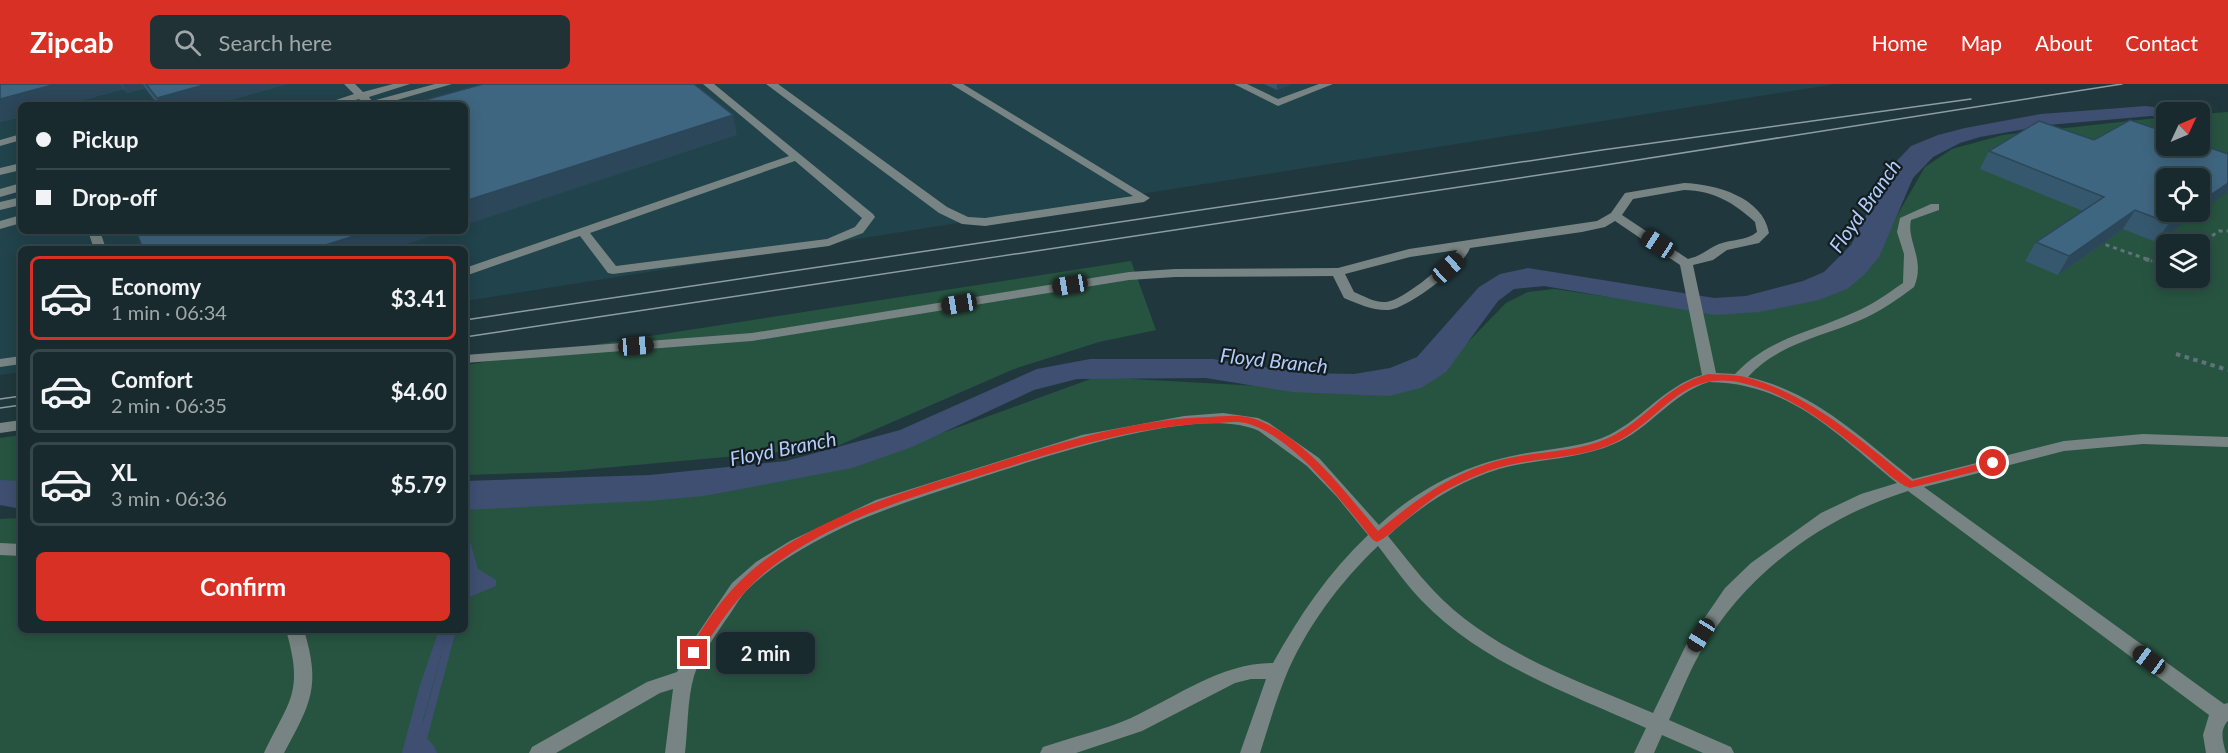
<!DOCTYPE html>
<meta charset="utf-8">
<style>
body{margin:0;font-family:Lato,sans-serif;background:#213236;color:#f1f3f6;height:100vh;display:flex;flex-direction:column;font-size:22px;white-space:nowrap}
*{box-sizing:border-box;margin:0}
p{font-size:20px;color:#9fa7aa}
.icon{flex:none;width:33px;height:33px;fill:none;stroke:currentColor;stroke-width:2;stroke-linecap:round;stroke-linejoin:round}
.map{position:relative;flex:1;overflow:hidden}
.panel{position:absolute;left:18px;top:162px;width:450px;height:387px;display:flex;flex-direction:column;background:#182a2e;border-radius:9px;box-shadow:0 3px 15px #0003,0 0 0 2px #36464a}
.panel>*{flex:none}
.hud{position:absolute;left:18px;top:18px;width:450px;height:132px;border-radius:9px;box-shadow:0 3px 15px #0003,0 0 0 2px #36464a;display:grid;align-content:center;height:132px;padding:0 18px;background:#182a2e}
.needle{width:39px;rotate:46deg}
.controls{position:absolute;left:2156px;top:18px;display:grid;gap:12px}
.controls a{display:grid;place-items:center;width:54px;height:54px;border-radius:9px;background:#182a2e;box-shadow:0 3px 15px #0003,0 0 0 2px #36464a;font-size:30px}
.end{position:absolute;width:27px;height:27px;margin:-14px;border:8px solid #d93025;background:#fff;box-shadow:0 0 0 3px #fff}
.from{border-radius:50%}
.bubble{position:absolute;height:42px;border-radius:9px;background:#182a2e;box-shadow:0 3px 15px #0003,0 0 0 2px #36464a;font-size:20px;font-weight:700;line-height:42px;text-align:center}
.car{position:absolute;width:18px;height:36px;margin:-18px -9px;border-radius:8px;box-shadow:0 0 4px 2px #0007;background:linear-gradient(#222 24%,#8ab4d8 0 40%,#222 0 76%,#8ab4d8 0 86%,#222 0)}
.hud b{display:flex;align-items:center;gap:21px;height:57px;font-size:22px}
.hud b+b{border-top:2px solid #36464a}
.hud i{width:15px;height:15px;background:#f1f3f6}
ul{padding:10px 0 0;list-style:none}
li{display:flex;align-items:center;gap:18px;height:84px;margin:0 12px 9px;padding:0 6px;border:3px solid #36464a;border-radius:9px}
li div{flex:1}
li b{display:block;font-size:22px}
li em{font-style:normal;font-weight:700}
li.current{border-color:#d93025}
li>.icon{width:54px;height:54px;stroke-width:1.5}
.cta{display:flex;gap:12px;margin-top:auto;padding:12px 18px}
.cta a{flex:1;height:69px;border-radius:9px;background:#d93025;color:#fff;font-size:24px;font-weight:700;line-height:69px;text-align:center}
header{display:flex;align-items:center;gap:36px;box-sizing:border-box;height:84px;padding:0 30px;background:#d93025;color:#fff}
header strong{font-size:28px}
nav{display:flex;gap:33px;margin-inline-start:auto;font-size:21px}
.search{width:420px;height:54px;background:#213236;display:flex;align-items:center;gap:15px;box-sizing:border-box;padding:0 21px;border-radius:9px;color:#9fa7aa;font-size:22px}
.map>svg:first-child{display:block}
</style>
<header>
<strong>Zipcab</strong>
<div class="search"><svg class="icon" aria-label="search" viewBox="0 0 24 24"><circle cx="10" cy="10" r="6"/><path d="M15 15l6 6"/></svg>Search here</div>
<nav><a>Home</a><a>Map</a><a>About</a><a>Contact</a></nav>
</header>
<div class="map">
<svg width="2228" height="669" viewBox="0 0 2228 669">
<rect width="100%" height="100%" fill="#20383d"/>
<path fill="#21434b" fill-rule="evenodd" d="M0 0H1836L465 217V165H21V288L0 291ZM21 21H465V147H21Z"/>
<g fill="#275441" fill-rule="evenodd">
<path d="M2228 28V669H0V435L21 434V546H465V419L807 389 945 348 1096 293 1365 308 1428 299 1506 219 1528 208 1554 205 1727 230 1869 180 1925 83 1952 65 2003 51 2166 33V62H2199V30ZM2166 94H2199V128H2166ZM2166 160H2199V194H2166Z"/>
<path d="M1131 177 1156 246 1099 258 1014 285 835 363 558 388 465 391V281Z"/>
<path d="M21 351V418L0 420V354Z"/>
</g>
<g fill="#3e4f71">
<path d="M2146 22 2187 28H2166V34L2151 32 2048 41 1980 53 1960 59 1933 73 1913 94 1879 173 1864 191 1847 205 1819 216 1759 228 1715 231 1544 202 1514 205 1498 217 1446 288 1421 304 1389 312 1292 308 1206 294 1077 295 1034 306 912 363 852 384 704 412 647 417 465 426V397L650 391 786 377 900 346 1037 285 1090 275H1213L1302 289 1354 290 1390 284 1417 273 1479 203 1500 190 1528 184 1714 214 1746 212 1803 197 1824 188 1851 161 1890 84 1911 62 1938 51 1965 44 2041 30Z"/>
<path d="M0 396 21 397V425L0 421Z"/>
<path d="M465 440 478 485 496 496V502L465 515Z"/>
<path d="M439 546H448L423 636 424 651 434 662 437 669H402L420 601Z"/>
</g>
<g fill="none" stroke-linecap="round" stroke-linejoin="round">
<path stroke="#3e4f71" stroke-width="8" d="M419 669 452 546"/>
<g stroke="#5f7478" stroke-width="3" stroke-dasharray="4 4" stroke-linecap="butt">
<path d="M2098 158 2152 177"/>
<path d="M2199 161 2219 147H2228"/>
</g>
<g stroke="#5f7478" stroke-width="4" stroke-dasharray="4.5 4.5" stroke-linecap="butt">
<path d="M2145 175 2166 180"/>
<path d="M2176 270 2228 286"/>
</g>
<g fill="#788483" fill-rule="evenodd">
<path d="M344 0H355L363 8 393 0H410L369 13 372 17 435 0H452L380 21H363L364 19 359 15 338 21H321L354 10Z"/>
<path d="M703 0H714L873 130 875 133 863 149 829 162 613 190 608 189 580 152 465 192V184L789 72ZM795 77 862 134 855 143 827 155 616 182 590 149Z"/>
<path d="M766 0H778L947 123 968 133 985 134 1133 112 951 0H963L1150 114 1144 118 985 142 962 140 939 129Z"/>
<path d="M1234 0H1247L1278 15 1319 0H1333L1278 22Z"/>
<path d="M21 50V56L0 62V56Z"/>
<path d="M21 79V86L0 91V84Z"/>
<path d="M21 99V107L0 113V105Z"/>
<path d="M1684 99C1715 100 1763 113 1769 149L1759 159 1727 166 1713 176 1693 181 1716 289 1735 290C1770 253 1810 249 1855 228 1872 221 1887 210 1903 199L1904 170 1897 148 1900 134 1931 120H1939V126L1911 136C1906 156 1926 176 1914 203 1898 215 1881 227 1863 235 1822 253 1779 259 1748 293 1815 308 1861 354 1913 395L2064 357 2143 350 2228 353V363L2143 360 2064 367 1924 403 2224 620 2228 619V637C2219 646 2223 658 2226 669H2206L2203 651 2209 631 1908 407C1821 434 1745 490 1700 569 1688 590 1679 614 1669 636L1731 663 1734 669H1703L1662 651 1654 669H1634L1646 644C1568 609 1481 579 1421 516 1405 499 1392 480 1378 462 1339 499 1305 545 1285 594 1275 619 1268 644 1260 669H1240L1266 595H1251L1235 599 1142 647 1076 669H1040L1043 663C1072 653 1104 646 1131 634 1178 612 1221 579 1273 579 1299 532 1329 488 1368 451L1337 413 1307 382 1259 347C1200 319 1039 375 976 395 932 410 887 423 844 443 809 460 773 480 746 507 738 516 732 528 725 537 713 555 700 572 694 592 687 616 688 645 685 669H665L673 605 660 609 556 669H529L532 663 647 598 677 588 688 564 732 499 756 478 790 457 876 416 1082 351 1184 332 1223 329 1258 334 1269 339 1319 374 1379 441C1415 407 1463 382 1512 372 1542 365 1573 365 1602 354 1640 339 1663 302 1702 291L1680 181 1615 137 1605 143 1582 148 1470 164C1464 182 1408 224 1389 226 1373 227 1359 220 1344 214L1333 192 1175 193 1129 196 752 257 465 279V271L752 249 1129 188 1175 185 1338 184 1409 165 1597 137 1611 129 1625 109ZM1684 106C1714 107 1733 118 1755 138L1757 148C1746 157 1732 155 1719 160 1707 165 1704 171 1688 175L1622 131 1633 115ZM1457 166 1455 170C1441 183 1404 216 1386 218 1375 219 1364 212 1354 208L1345 190 1410 173ZM1709 298C1791 299 1838 352 1897 399L1861 410 1821 429 1751 479 1725 504 1686 561 1653 629C1577 596 1491 568 1433 506 1417 489 1403 470 1388 452 1421 421 1466 392 1511 382 1545 375 1581 374 1614 360 1650 345 1672 309 1709 298Z"/>
<path d="M21 113V121L0 126V118Z"/>
<path d="M21 131V139L0 145V137Z"/>
<path d="M88 147H100L106 165H94Z"/>
<path d="M21 272V280L0 283V275Z"/>
<path d="M21 336V346L0 349V339Z"/>
<path d="M0 459 21 460V472L0 471Z"/>
<path d="M286 546H304C321 603 311 619 284 669H264C290 615 304 609 286 546Z"/>
</g>
<g stroke="#8c9ea3" stroke-width="1.5">
<path d="M465 236 1602 66 1971 15"/>
<path d="M465 253 1599 82 2122 0"/>
<path d="M0 315 21 312"/>
<path d="M0 324 21 321"/>
</g>
</g>
<g fill="#36586e">
<path d="M0 0H287L213 21H158L145 4 127 9 124 5 64 21H21V33L0 38Z"/>
<path d="M1264 0H1292L1277 6Z"/>
<path d="M2094 56 2228 70 2156 158 2123 145 2058 191 2025 177 2036 158 2083 127 1980 85 1989 67Z"/>
</g>
<g fill="#2c475a">
<path d="M56 0H121L124 5 64 21H21V33L0 38V15Z"/>
<path d="M122 0H143L145 4 127 9Z"/>
<path d="M207 0H287L213 21H161L157 14Z"/>
<path d="M1277 0H1292L1277 6Z"/>
<path d="M733 31 737 51 465 141V117Z"/>
<path d="M2228 99V108L2156 158 2169 139 2186 128H2199V119Z"/>
<path d="M2135 126 2123 145 2058 191 2069 172Z"/>
<path d="M370 147H447L392 165H313Z"/>
</g>
<g fill="#3f6680" stroke="#2c475a" stroke-width="1.5">
<path d="M0 0H56L0 15Z"/>
<path d="M146 0H207L157 14Z"/>
<path d="M483 0H694L733 31 465 117V21H407Z"/>
<path d="M2130 36 2166 48V62H2199V60L2228 70V99L2199 119V94H2166V128H2186L2169 139 2135 126 2069 172 2036 158 2104 113 1989 67 2039 37 2094 56Z"/>
<path d="M136 147H370L313 165H143Z"/>
</g>
<path fill="#d93025" d="M1708 290C1720 291 1733 290 1745 293 1810 310 1860 356 1912 397L1993 376 1998 379 1997 382 1910 404C1896 399 1882 384 1870 374 1831 343 1792 310 1742 299 1681 285 1663 335 1616 358 1584 374 1544 373 1509 381 1490 385 1472 393 1454 402 1435 411 1419 425 1402 439 1395 445 1386 454 1377 458L1373 456C1343 419 1296 355 1249 340 1238 336 1224 339 1213 339 1132 342 1055 368 979 392 912 413 838 435 780 477 742 504 723 534 698 572L694 574 688 569C709 530 736 495 773 470 834 428 907 407 977 385 1053 361 1130 335 1210 333 1225 332 1241 330 1255 335 1304 352 1346 409 1378 447 1418 414 1457 385 1509 374 1541 367 1578 368 1608 354 1648 336 1662 303 1708 290Z"/>
<g text-anchor="middle" stroke-width="4.5" stroke-linejoin="round" paint-order="stroke">
<g font-size="20" font-style="italic" fill="#b4ccfc" stroke="#131d20">
<text transform="translate(1865 122) rotate(-55)" y="7">Floyd Branch</text>
<text transform="translate(1274 277) rotate(6)" y="7">Floyd Branch</text>
<text transform="translate(783 365) rotate(-11)" y="7">Floyd Branch</text>
</g>
</g>
</svg>
<div class="controls">
<a><svg class="needle" viewBox="-14 -14 28 28"><path d="M0-13l5 13h-10z" fill="#e53935"/><path d="M0 13l5-13h-10z" fill="#9fa7aa"/></svg></a>
<a><svg class="icon" aria-label="locate" viewBox="0 0 24 24"><circle cx="12" cy="12" r="6"/><path d="M12 2v4M12 18v4M2 12h4M18 12h4"/></svg></a>
<a><svg class="icon" aria-label="layers" viewBox="0 0 24 24"><path d="M12 4l9 5-9 5-9-5zM3 14l9 5 9-5"/></svg></a>
</div>
<i class="end from" style="left:1993px;top:379px"></i>
<i class="end" style="left:694px;top:569px"></i>
<div class="bubble" style="left:716px;top:548px;width:99px">2 min</div>
<i class="car" style="left:1658px;top:160px;rotate:303deg"></i>
<i class="car" style="left:1448px;top:184px;rotate:48deg"></i>
<i class="car" style="left:1070px;top:201px;rotate:260deg"></i>
<i class="car" style="left:959px;top:220px;rotate:260deg"></i>
<i class="car" style="left:636px;top:262px;rotate:85deg"></i>
<i class="car" style="left:1701px;top:551px;rotate:212deg"></i>
<i class="car" style="left:2149px;top:576px;rotate:306deg"></i>
<div class="hud">
<b><i class="from"></i>Pickup</b>
<b><i></i>Drop-off</b>
</div>
<section class="panel">
<ul>
<li class="current"><svg class="icon" aria-label="car" viewBox="0 0 24 24"><path d="M5 17H2v-5l4-1 3-4h7l3 4 3 1v5h-3M9 17h6M6 11h13"/><circle cx="7" cy="17" r="2"/><circle cx="17" cy="17" r="2"/></svg><div><b>Economy</b><p>1 min · 06:34</p></div><em>$3.41</em></li>
<li><svg class="icon" aria-label="car" viewBox="0 0 24 24"><path d="M5 17H2v-5l4-1 3-4h7l3 4 3 1v5h-3M9 17h6M6 11h13"/><circle cx="7" cy="17" r="2"/><circle cx="17" cy="17" r="2"/></svg><div><b>Comfort</b><p>2 min · 06:35</p></div><em>$4.60</em></li>
<li><svg class="icon" aria-label="car" viewBox="0 0 24 24"><path d="M5 17H2v-5l4-1 3-4h7l3 4 3 1v5h-3M9 17h6M6 11h13"/><circle cx="7" cy="17" r="2"/><circle cx="17" cy="17" r="2"/></svg><div><b>XL</b><p>3 min · 06:36</p></div><em>$5.79</em></li>
</ul>
<div class="cta"><a>Confirm</a></div>
</section>
</div>
